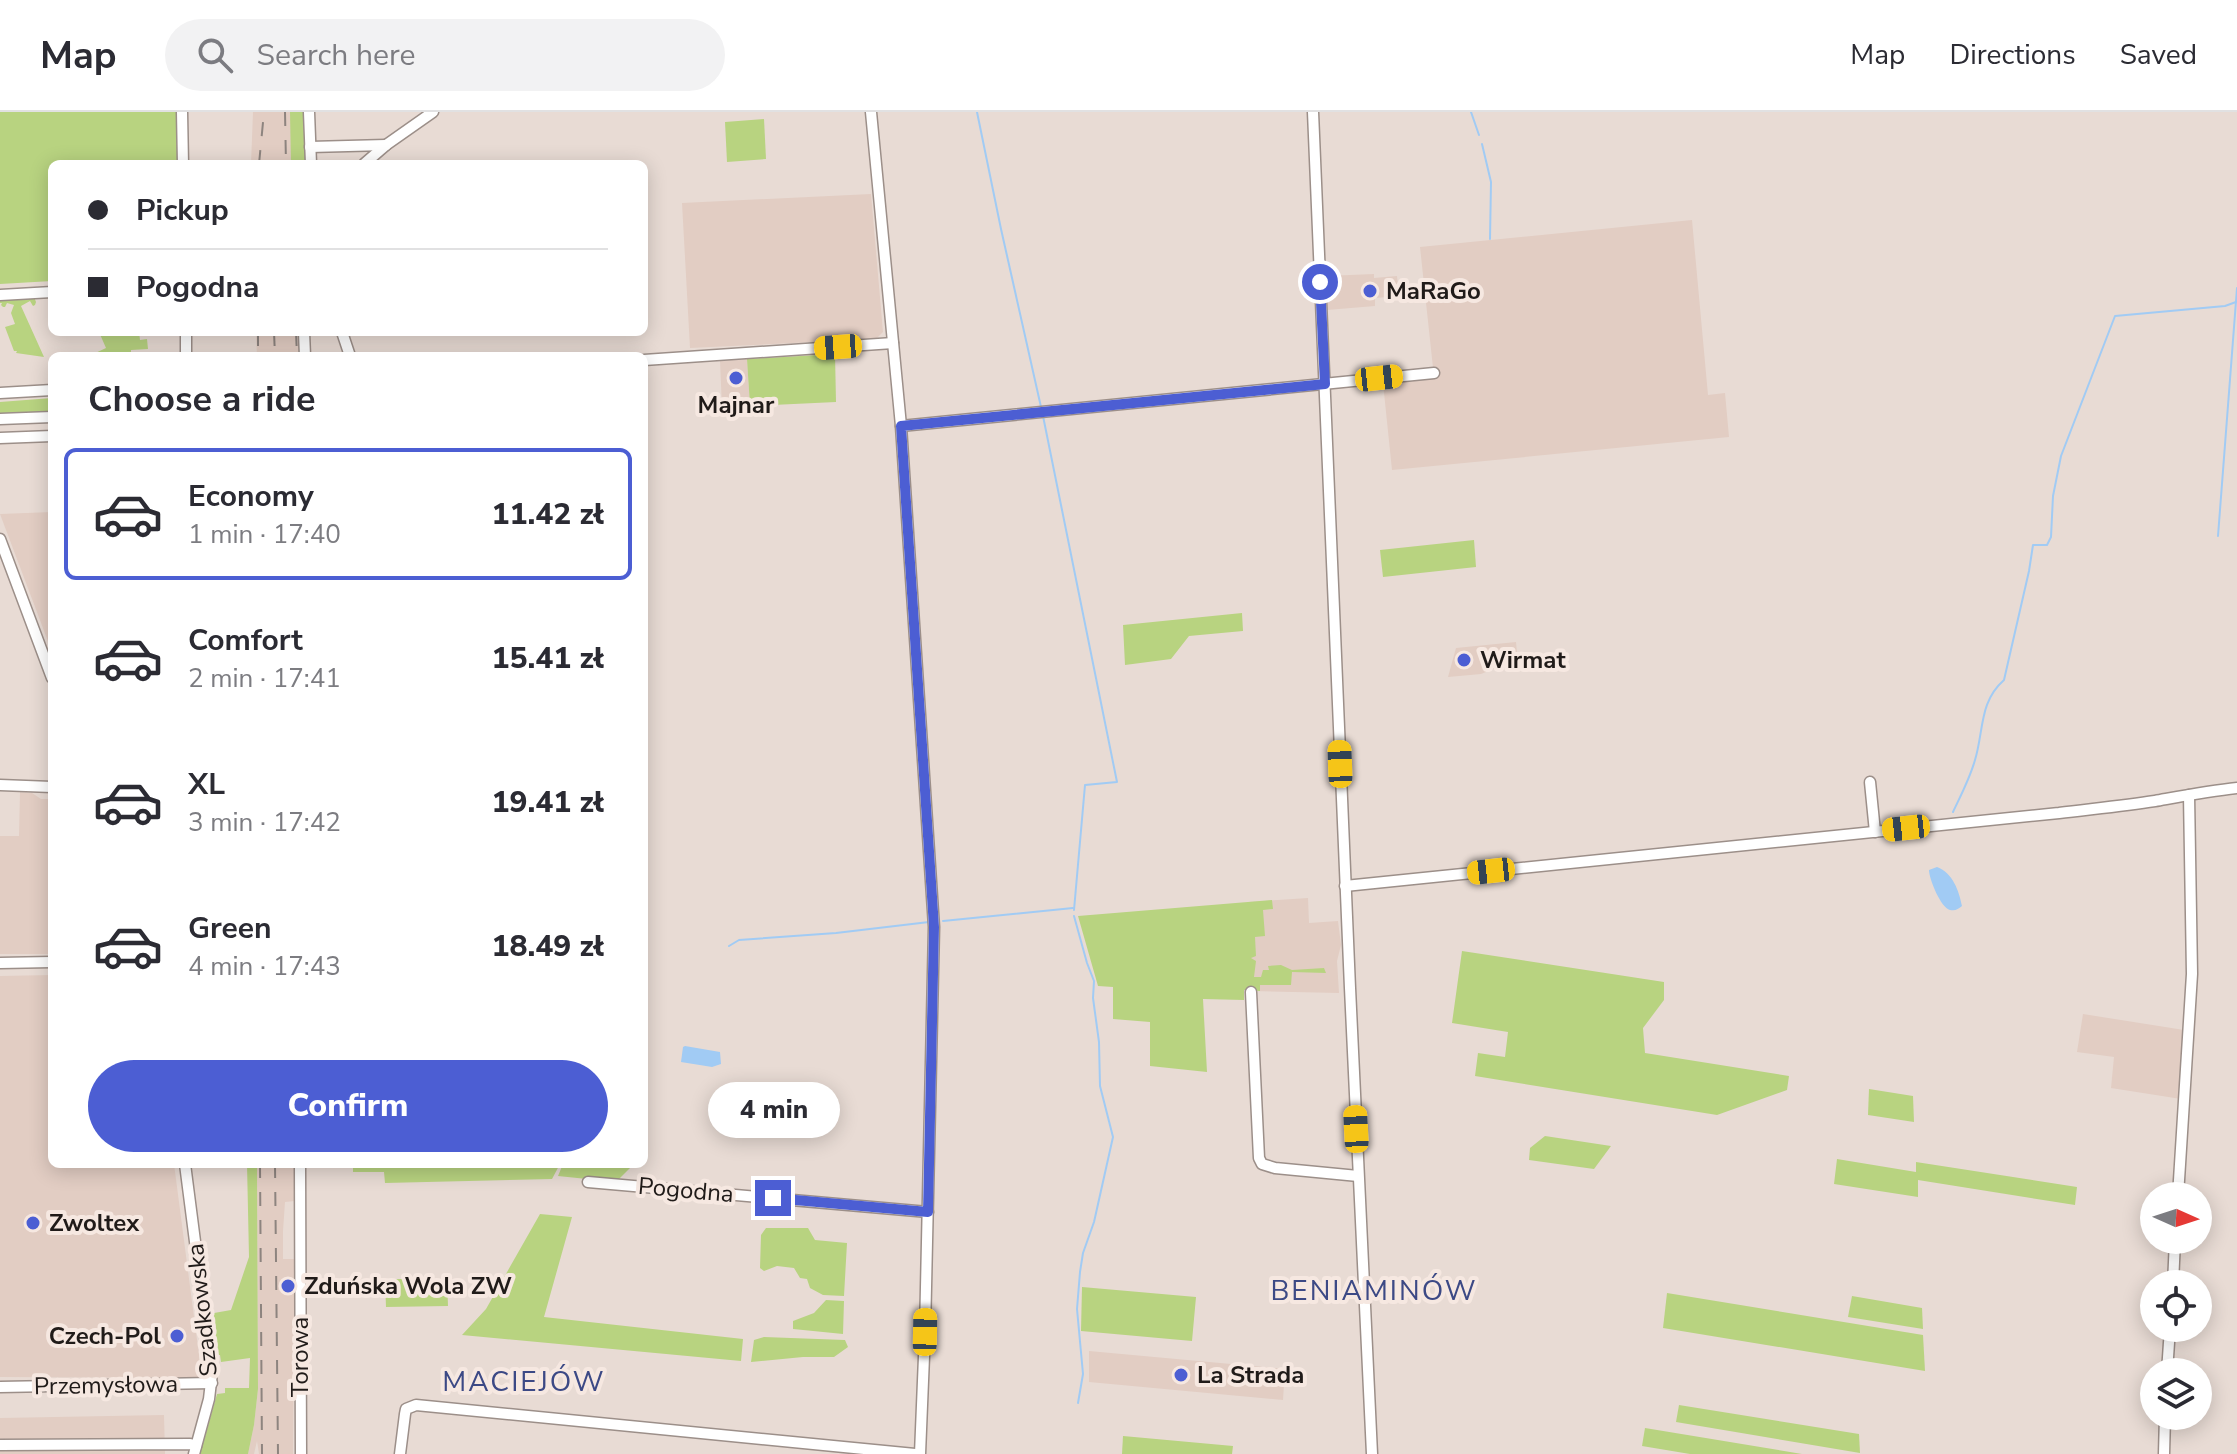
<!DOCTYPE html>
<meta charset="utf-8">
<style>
body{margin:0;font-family:"Nunito Sans",sans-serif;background:#f2f2f3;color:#2b2b33;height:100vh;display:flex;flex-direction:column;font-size:30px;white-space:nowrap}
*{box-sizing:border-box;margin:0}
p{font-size:26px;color:#7c7c81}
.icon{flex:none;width:44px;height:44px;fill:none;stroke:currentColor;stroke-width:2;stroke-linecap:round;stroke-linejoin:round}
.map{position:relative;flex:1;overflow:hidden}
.panel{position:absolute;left:48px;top:240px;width:600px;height:816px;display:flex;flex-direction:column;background:#fff;border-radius:12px;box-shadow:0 4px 20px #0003}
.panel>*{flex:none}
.guide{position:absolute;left:48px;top:48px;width:600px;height:176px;border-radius:12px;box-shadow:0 4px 20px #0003;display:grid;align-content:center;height:176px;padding:0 40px;background:#fff}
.needle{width:52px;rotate:93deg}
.tools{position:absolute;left:2140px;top:1070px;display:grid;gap:16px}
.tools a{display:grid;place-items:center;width:72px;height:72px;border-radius:50%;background:#fff;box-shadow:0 4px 20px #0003;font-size:40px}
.end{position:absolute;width:36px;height:36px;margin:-18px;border:10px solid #4c5ed3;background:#fff;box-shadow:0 0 0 4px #fff}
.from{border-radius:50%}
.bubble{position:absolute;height:56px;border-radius:28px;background:#fff;box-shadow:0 4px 20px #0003;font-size:26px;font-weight:800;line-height:56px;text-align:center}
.car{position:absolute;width:24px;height:48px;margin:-24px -12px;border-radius:10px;box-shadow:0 0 6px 2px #0007;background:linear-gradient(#f5c518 24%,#345 0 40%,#f5c518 0 76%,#345 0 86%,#f5c518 0)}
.guide b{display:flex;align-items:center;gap:28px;height:76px;font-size:30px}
.guide b+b{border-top:2px solid #e1e1e2}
.guide i{width:20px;height:20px;background:#2b2b33}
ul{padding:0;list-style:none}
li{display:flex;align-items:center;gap:24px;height:132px;margin:0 16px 12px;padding:0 24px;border:4px solid transparent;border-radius:12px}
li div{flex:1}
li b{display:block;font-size:30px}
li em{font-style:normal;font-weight:800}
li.active{border-color:#4c5ed3}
li>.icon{width:72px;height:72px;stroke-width:1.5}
h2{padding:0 40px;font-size:36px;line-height:96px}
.cta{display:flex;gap:16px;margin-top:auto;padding:16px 40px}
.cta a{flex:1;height:92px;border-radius:48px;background:#4c5ed3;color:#fff;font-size:32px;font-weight:800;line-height:92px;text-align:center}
header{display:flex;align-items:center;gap:48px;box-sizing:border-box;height:112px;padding:0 40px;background:#fff;border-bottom:2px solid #e1e1e2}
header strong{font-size:38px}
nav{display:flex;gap:44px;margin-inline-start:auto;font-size:28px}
.search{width:560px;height:72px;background:#f2f2f3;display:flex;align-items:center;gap:20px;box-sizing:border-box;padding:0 28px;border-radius:44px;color:#7c7c81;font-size:30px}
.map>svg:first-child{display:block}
</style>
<header>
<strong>Map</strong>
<div class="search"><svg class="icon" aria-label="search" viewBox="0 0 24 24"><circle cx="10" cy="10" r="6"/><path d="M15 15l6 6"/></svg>Search here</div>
<nav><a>Map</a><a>Directions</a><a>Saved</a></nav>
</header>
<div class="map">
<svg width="2237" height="1342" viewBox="0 0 2237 1342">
<rect width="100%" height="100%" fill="#e8dbd4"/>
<g fill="#e2cdc3">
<path d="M253 0H304L305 52H251Z"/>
<path d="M871 82 883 220 876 227 690 236 682 91Z"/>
<path d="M1692 108 1708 283 1725 281 1729 325 1392 358 1383 271 1434 265 1420 135Z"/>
<path d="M1374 162V166L1397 164 1399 184 1375 186V194L1327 198 1326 164Z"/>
<path d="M256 220H301V244H257Z"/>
<path d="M747 247 750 294 722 296 720 248Z"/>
<path d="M52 400V540L0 402Z"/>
<path d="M1516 530 1518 552 1501 554 1481 562 1448 565 1456 536Z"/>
<path d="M20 680 32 681 41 687H52V842H0V724H19Z"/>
<path d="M1308 786 1309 811 1338 809 1341 833 1337 849 1339 881 1253 879 1248 790Z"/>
<path d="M52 863V1052H174L202 1266 0 1265V864Z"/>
<path d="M2083 902 2184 918 2181 987 2111 976 2114 945 2077 940Z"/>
<path d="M257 1052H295V1089L285 1090 283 1119V1147H298V1195L294 1196 293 1342H259L257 1329 254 1342H248L254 1313 258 1277Z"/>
<path d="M1089 1239 1285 1257 1283 1288 1089 1270Z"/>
<path d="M164 1303 165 1342H0V1306Z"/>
</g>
<g fill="#b8d380">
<path d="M0 0H177L178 52H52V169L0 172Z"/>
<path d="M290 0H304L305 52H291Z"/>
<path d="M764 7 766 47 727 50 725 10Z"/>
<path d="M34 185 36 190 35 193 33 194 30 189 21 194 44 245 16 241 17 239H14L5 215 15 212 11 201 14 193 7 191 5 195H3L1 193 2 191H0V187Z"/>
<path d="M99 220H139L140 228 147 227 148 237 131 238V242L89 244 106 236Z"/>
<path d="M835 242 836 290 750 294 747 247Z"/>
<path d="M52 286V301L0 304V290Z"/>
<path d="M1474 428 1476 455 1383 465 1380 438Z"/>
<path d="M1242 501 1243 519 1189 524 1171 547 1125 553 1123 513Z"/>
<path d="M1272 788 1273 797 1263 798 1265 824 1255 825 1256 844 1251 846 1256 849 1254 865H1261L1263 858H1269L1268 854 1281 853 1292 858 1324 856 1326 861 1292 860 1291 873H1260V879L1244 878V888L1203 887 1207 960 1150 954V910L1113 907V875L1098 874 1078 804Z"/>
<path d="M1462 839 1664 870V888L1643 916 1645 941 1789 964 1787 978 1717 1003 1475 964 1478 941 1505 945 1508 920 1452 911Z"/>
<path d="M1869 977 1913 984 1914 1010 1868 1003Z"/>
<path d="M1545 1024 1611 1034 1594 1057 1529 1048 1530 1036Z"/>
<path d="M1837 1047 1916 1060V1050L2077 1075 2075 1093 1918 1068V1085L1834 1072Z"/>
<path d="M247 1052H257L258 1277 254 1313 248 1342H200L217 1282 225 1281V1276H249L250 1246 221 1250 220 1243H217L213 1217 214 1201 231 1198 249 1145Z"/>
<path d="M353 1052H560L552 1067 385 1071 384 1060H353Z"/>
<path d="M563 1052H634L616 1070 558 1064Z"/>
<path d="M540 1102 572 1105 544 1205 743 1227 741 1249 462 1223 486 1197Z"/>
<path d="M766 1116H808L815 1128 847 1131 844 1184 823 1183 810 1176 807 1167 800 1166 794 1156 777 1154 764 1159 760 1156 761 1123Z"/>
<path d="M385 1167H447L448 1194 386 1195Z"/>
<path d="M1082 1175 1196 1185 1192 1229 1081 1219Z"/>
<path d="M1667 1181 1923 1223 1925 1259 1663 1216Z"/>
<path d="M1852 1184 1922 1196 1923 1217 1848 1205Z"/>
<path d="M826 1188 844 1189 843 1222 793 1217V1209L814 1201Z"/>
<path d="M764 1225 845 1228 848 1235 834 1245H803L751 1250 754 1228Z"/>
<path d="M1679 1293 1859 1322 1860 1341 1676 1310Z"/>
<path d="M1645 1316 1802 1342H1690L1642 1334Z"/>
<path d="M1123 1324 1233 1334 1232 1342H1122Z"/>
</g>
<g fill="#a1cbf4">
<path d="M1937 755C1953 761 1959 779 1962 794 1958 797 1956 799 1950 798 1941 796 1929 767 1929 758Z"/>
<path d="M685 934 720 940 721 952 712 955 681 950 683 935Z"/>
</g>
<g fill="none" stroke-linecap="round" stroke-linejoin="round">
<g stroke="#a1cbf4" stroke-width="2">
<path d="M977 0 1001 117 1041 295"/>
<path d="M1471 0 1479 23"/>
<path d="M1482 32 1491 70 1490 127"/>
<path d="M1043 304 1117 670 1085 673 1074 798"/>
<path d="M2218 424 2237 176"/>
<path d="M1953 700C1961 683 1970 666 1975 648 1984 618 1979 590 2004 568L2029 459 2033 433H2047L2051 425 2053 384 2061 344 2115 204 2225 194 2236 190"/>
<path d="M1074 804 1087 851 1094 869 1093 886 1099 930 1100 974 1113 1025 1094 1110 1083 1141 1080 1160 1077 1197 1083 1262 1078 1291"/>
<path d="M943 809 1073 796"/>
<path d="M729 834 739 828 836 821 929 810"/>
</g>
<defs>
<g id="minor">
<path d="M182 0 183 52"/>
<path d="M309 0 311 52"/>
<path d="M871 0 901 314 934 815 925 1220 920 1342"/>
<path d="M1313 0 1350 876 1372 1342"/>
<path d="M310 35 386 33"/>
<path d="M364 52 386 33 433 0"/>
<path d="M0 183 52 180"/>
<path d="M304 220 305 244"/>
<path d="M342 220 350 244"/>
<path d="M186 244V220"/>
<path d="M644 248 893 231"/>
<path d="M0 281 52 278"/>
<path d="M0 307 52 305"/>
<path d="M901 314 1434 261"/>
<path d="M0 326 52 324"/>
<path d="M0 427 52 566"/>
<path d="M1870 670 1875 720"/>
<path d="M0 673 52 675"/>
<path d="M1345 774 2059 701C2091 697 2123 694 2155 689 2183 684 2209 679 2237 676"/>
<path d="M0 851 52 850"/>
<path d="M1251 880 1259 1046 1262 1052 1275 1056 1358 1064"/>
<path d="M185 1052 212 1261 209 1287 194 1342"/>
<path d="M300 1052 301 1342"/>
<path d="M588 1070 928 1100"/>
<path d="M2178 1084 2192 862 2189 683"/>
<path d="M2173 1172 2175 1128"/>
<path d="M2167 1260 2170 1216"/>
<path d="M0 1275 212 1271"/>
<path d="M0 1333 190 1332 196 1334"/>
<path d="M400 1342 405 1302 406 1297 416 1293 915 1342"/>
<path d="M2164 1342 2165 1304"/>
</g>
</defs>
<use href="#minor" stroke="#9c8f89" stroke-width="13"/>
<use href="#minor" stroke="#fff" stroke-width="10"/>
<g stroke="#8d847f" stroke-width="2" stroke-dasharray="14 14" stroke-linecap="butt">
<path d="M285 0 286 52"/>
<path d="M259 52 264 0"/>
<path d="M258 220V244"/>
<path d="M274 220 275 244"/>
<path d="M296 220 297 244"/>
<path d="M260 1052 262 1342"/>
<path d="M275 1052 278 1342"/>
</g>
</g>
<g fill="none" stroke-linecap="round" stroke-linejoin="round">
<path stroke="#4c5ed3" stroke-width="10" d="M773 1086 928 1100 934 815 901 314 1325 272 1320 170"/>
</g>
<g fill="#4c5ed3" stroke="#f6e8e1" stroke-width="3">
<circle cx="1370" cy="179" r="8"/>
<circle cx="736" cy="266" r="8"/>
<circle cx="1464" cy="548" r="8"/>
<circle cx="33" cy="1111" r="8"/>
<circle cx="288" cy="1174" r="8"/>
<circle cx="177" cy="1224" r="8"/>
<circle cx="1181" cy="1263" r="8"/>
</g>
<g text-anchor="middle" stroke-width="8" stroke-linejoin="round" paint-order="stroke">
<g font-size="24" font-weight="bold" fill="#201b19" stroke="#f6e8e1" text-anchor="start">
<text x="1386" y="187">MaRaGo</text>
<text x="736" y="301" text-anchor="middle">Majnar</text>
<text x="1480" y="556">Wirmat</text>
<text x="49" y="1119">Zwoltex</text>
<text x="304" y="1182">Zduńska Wola ZW</text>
<text x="161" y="1232" text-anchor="end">Czech-Pol</text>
<text x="1197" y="1271">La Strada</text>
</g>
<g font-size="24" fill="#201b19" stroke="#f6e8e1">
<text transform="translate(686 1078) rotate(5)" y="8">Pogodna</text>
<text transform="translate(202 1198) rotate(-96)" y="8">Szadkowska</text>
<text transform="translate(300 1245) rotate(-90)" y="8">Torowa</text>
<text transform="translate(106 1273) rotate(-1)" y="8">Przemysłowa</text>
</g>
<g font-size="28" letter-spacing="2" fill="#3c4985" stroke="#f6e8e1">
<text x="1374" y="1188">BENIAMINÓW</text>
<text x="524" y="1279">MACIEJÓW</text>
</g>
</g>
</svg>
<div class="tools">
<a><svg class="needle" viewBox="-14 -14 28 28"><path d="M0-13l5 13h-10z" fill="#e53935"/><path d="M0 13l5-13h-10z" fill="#7c7c81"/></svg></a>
<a><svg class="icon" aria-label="locate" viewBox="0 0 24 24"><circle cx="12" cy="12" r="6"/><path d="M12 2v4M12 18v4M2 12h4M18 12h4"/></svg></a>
<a><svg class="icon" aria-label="layers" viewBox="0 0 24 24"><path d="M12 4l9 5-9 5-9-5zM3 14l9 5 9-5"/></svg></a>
</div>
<i class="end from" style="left:1320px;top:170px"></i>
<i class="end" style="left:773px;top:1086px"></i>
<div class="bubble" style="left:708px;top:970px;width:132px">4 min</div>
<i class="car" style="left:838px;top:235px;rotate:266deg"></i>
<i class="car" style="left:1379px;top:266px;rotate:84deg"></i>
<i class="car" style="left:1340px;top:652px;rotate:358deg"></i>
<i class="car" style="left:1906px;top:716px;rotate:264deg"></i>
<i class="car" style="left:1491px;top:759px;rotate:264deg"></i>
<i class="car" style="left:1356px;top:1017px;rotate:357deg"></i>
<i class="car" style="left:925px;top:1220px;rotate:1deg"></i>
<div class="guide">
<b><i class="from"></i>Pickup</b>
<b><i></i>Pogodna</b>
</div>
<section class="panel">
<h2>Choose a ride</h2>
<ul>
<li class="active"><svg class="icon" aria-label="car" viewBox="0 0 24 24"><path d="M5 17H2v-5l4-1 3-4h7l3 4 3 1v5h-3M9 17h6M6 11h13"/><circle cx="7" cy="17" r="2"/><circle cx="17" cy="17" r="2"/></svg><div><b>Economy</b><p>1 min · 17:40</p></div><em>11.42 zł</em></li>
<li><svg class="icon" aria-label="car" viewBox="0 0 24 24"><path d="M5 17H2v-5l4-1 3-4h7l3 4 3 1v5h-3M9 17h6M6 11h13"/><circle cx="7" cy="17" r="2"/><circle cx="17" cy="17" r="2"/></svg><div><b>Comfort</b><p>2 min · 17:41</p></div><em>15.41 zł</em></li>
<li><svg class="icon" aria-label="car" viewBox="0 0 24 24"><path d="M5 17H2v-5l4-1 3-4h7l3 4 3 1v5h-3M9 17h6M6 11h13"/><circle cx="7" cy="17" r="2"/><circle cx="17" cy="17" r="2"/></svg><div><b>XL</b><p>3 min · 17:42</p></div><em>19.41 zł</em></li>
<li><svg class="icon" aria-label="car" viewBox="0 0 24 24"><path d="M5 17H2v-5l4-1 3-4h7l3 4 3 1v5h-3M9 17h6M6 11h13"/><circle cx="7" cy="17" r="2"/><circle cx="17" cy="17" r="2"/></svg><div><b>Green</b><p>4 min · 17:43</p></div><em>18.49 zł</em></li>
</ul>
<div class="cta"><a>Confirm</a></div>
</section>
</div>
